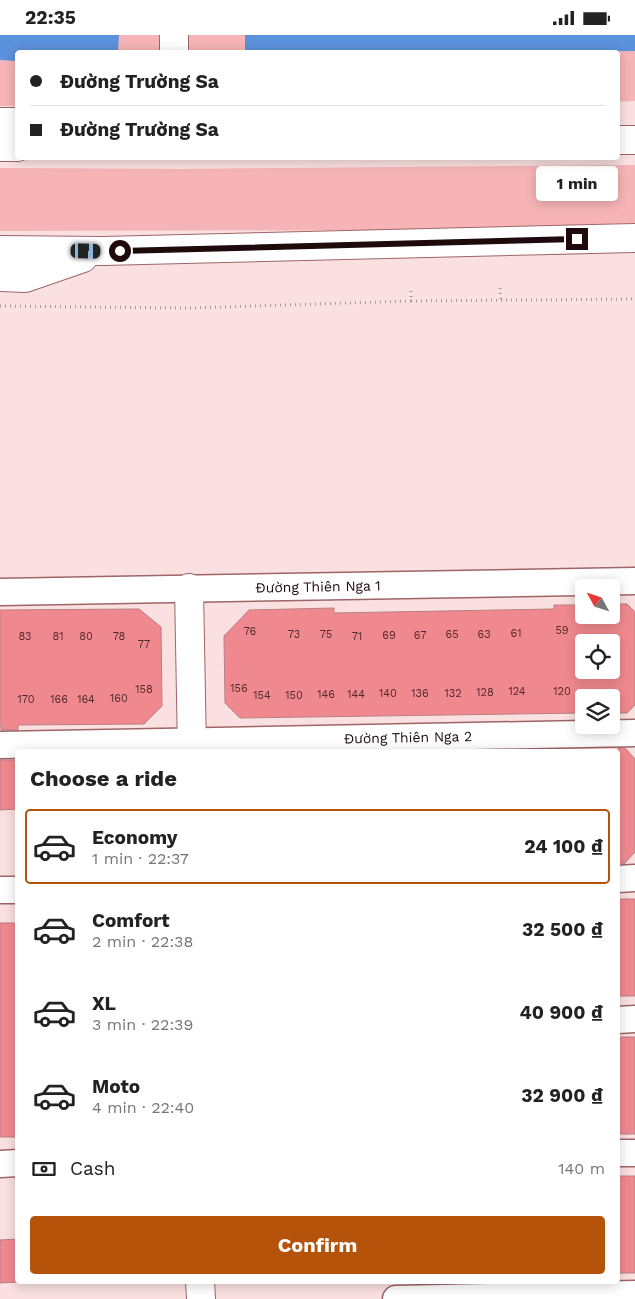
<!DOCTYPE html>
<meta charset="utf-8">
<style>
body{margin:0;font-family:"Work Sans",sans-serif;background:#f6f6f6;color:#222;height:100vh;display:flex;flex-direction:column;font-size:19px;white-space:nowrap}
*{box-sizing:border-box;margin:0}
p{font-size:16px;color:#767676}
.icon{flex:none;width:28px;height:28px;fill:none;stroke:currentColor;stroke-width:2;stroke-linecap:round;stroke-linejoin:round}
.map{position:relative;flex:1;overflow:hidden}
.side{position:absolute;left:15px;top:714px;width:605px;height:535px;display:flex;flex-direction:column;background:#fff;border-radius:5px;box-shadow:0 2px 12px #0003}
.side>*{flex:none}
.banner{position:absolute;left:15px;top:15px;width:605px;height:110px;border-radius:5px;box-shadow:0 2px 12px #0003;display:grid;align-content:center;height:110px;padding:0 15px;background:#fff}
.needle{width:32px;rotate:310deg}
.buttons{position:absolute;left:575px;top:544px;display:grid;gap:10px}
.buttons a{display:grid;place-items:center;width:45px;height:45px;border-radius:5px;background:#fff;box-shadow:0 2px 12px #0003;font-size:25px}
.end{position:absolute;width:22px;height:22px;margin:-11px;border:6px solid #1e090b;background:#fff;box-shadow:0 0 0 2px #fff}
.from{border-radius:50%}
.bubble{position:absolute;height:35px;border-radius:5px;background:#fff;box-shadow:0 2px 12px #0003;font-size:16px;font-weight:700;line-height:35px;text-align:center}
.car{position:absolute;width:15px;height:30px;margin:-15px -8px;border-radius:6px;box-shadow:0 0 4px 1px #0007;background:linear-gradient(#222 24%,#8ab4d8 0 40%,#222 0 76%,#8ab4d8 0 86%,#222 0)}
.banner b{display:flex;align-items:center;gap:18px;height:48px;font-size:19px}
.banner b+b{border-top:1px solid #e0e0e0}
.banner i{width:12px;height:12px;background:#222}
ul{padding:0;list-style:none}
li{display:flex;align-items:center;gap:15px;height:75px;margin:0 10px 8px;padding:0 5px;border:2px solid transparent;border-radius:5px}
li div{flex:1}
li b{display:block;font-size:19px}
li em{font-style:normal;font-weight:700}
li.current{border-color:#b45309}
li>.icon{width:45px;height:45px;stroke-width:1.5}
h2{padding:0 15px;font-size:22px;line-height:60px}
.pay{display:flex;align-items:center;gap:12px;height:55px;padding:0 15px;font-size:19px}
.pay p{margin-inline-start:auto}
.cta{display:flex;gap:10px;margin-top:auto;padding:10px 15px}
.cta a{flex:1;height:58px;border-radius:5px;background:#b45309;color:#fff;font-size:20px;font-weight:700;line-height:58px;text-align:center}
.status{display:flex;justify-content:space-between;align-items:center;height:35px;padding:0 25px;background:#fff;direction:ltr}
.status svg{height:14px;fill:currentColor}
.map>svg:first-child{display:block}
</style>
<div class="status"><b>22:35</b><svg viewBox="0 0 49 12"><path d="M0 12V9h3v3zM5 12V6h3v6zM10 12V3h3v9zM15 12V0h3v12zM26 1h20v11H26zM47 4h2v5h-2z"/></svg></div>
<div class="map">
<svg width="635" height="1264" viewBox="0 0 635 1264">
<rect width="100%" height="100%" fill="#fae0e0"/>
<g fill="#f6b4b6">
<path d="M0 0H635V66L618 67V18H18L17 71H0Z"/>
<path d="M635 130V188L408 195 0 196V133L182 134Z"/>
</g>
<g fill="#5c91db">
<path d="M0 0H119L118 17 18 18 17 26 0 25Z"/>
<path d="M245 0H635V16L245 18Z"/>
</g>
<g fill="#f0898f" stroke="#ba7f81" fill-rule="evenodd">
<path d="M611 569H627L635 577V670L627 678H611V662H584V678L240 683 225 668 224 601 249 575 334 573V578L554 574V570H584V580H611ZM584 608H611V635H584Z"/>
<path d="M139 574 161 592 162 671 144 689 18 690V695H1V691H0V575Z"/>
<path d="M618 713H625L635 724V817L624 829H618Z"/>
<path d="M0 725H18V774L0 775Z"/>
<rect x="618" y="864" width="17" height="97"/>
<rect x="0" y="888" width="18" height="214"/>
<rect x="618" y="1002" width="17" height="97"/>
<rect x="618" y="1141" width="17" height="97"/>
<path d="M18 1204V1247L0 1248V1205Z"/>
</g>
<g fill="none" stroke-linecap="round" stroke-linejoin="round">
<defs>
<g id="street">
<path id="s1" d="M0 557 635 546"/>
<path id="s2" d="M0 710 635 698"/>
<path d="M618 844 635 843"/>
<path d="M0 855H18"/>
<path d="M618 985 635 984"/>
<path d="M618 1118H635"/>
<path d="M0 1129 18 1128"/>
<path d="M396 1264 635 1259"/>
</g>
<g id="secondary">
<path d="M174 0V18"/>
<path d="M189 553 192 716"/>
<path d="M200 1246 201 1264"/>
</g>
<g id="highway">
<path d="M0 87H18"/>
<path d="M618 105H635"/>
<path d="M0 112H18"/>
<path d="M0 215 103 216 635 203"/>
<path d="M0 242 25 243 83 223"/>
</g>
</defs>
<use href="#street" stroke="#9e6567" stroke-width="29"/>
<use href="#secondary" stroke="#9e6567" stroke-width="30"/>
<use href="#highway" stroke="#9e6567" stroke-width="30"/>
<g stroke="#ad9596" stroke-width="3" stroke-dasharray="1 4" stroke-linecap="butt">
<path d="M500 253 501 266"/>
<path d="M411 266 635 264"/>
<path d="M0 271 188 273 411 266V253"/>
</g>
<use href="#street" stroke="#fff" stroke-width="26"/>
<use href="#secondary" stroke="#fff" stroke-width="28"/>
<use href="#highway" stroke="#fff" stroke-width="28"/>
</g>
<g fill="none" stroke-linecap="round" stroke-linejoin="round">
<path stroke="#1e090b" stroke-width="6" d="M120 216 577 204"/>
</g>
<g text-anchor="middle" stroke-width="4" stroke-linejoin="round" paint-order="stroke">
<g font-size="11" fill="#52292c">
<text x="562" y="599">59</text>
<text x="250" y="600">76</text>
<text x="516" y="602">61</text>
<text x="294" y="603">73</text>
<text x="326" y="603">75</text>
<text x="452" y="603">65</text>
<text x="484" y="603">63</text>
<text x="389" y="604">69</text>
<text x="420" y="604">67</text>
<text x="25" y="605">83</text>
<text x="58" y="605">81</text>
<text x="86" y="605">80</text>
<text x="119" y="605">78</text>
<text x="357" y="605">71</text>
<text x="144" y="613">77</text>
<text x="239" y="657">156</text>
<text x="144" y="658">158</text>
<text x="517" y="660">124</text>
<text x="562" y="660">120</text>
<text x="485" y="661">128</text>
<text x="388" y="662">140</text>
<text x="420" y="662">136</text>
<text x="453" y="662">132</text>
<text x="326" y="663">146</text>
<text x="356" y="663">144</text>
<text x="262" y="664">154</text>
<text x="294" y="664">150</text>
<text x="119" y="667">160</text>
<text x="26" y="668">170</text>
<text x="59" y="668">166</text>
<text x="86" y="668">164</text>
</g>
<g font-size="14" fill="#1e090b" stroke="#fae0e0">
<text dy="5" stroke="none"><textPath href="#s1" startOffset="318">Đường Thiên Nga 1</textPath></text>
<text dy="5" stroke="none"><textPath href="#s2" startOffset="408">Đường Thiên Nga 2</textPath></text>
</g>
</g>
</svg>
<div class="buttons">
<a><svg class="needle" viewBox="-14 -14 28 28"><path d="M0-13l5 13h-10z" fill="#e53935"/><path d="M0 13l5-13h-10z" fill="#767676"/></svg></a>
<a><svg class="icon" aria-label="locate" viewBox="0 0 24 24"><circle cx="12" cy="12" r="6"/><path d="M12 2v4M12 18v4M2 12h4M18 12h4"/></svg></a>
<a><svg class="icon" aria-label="layers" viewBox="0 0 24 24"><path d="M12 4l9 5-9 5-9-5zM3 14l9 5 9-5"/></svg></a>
</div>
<i class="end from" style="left:120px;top:216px"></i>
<i class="end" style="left:577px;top:204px"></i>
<div class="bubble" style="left:536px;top:131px;width:82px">1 min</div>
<i class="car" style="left:86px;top:216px;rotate:91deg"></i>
<div class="banner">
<b><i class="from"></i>Đường Trường Sa</b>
<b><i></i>Đường Trường Sa</b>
</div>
<section class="side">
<h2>Choose a ride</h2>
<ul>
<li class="current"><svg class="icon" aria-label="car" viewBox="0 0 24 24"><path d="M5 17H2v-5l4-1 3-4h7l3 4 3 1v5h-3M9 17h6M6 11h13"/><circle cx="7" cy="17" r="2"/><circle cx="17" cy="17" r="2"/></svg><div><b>Economy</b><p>1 min · 22:37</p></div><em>24 100 ₫</em></li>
<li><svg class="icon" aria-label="car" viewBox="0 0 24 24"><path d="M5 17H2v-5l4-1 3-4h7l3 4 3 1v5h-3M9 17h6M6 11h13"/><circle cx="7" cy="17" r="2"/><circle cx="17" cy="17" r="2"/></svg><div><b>Comfort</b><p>2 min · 22:38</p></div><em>32 500 ₫</em></li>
<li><svg class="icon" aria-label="car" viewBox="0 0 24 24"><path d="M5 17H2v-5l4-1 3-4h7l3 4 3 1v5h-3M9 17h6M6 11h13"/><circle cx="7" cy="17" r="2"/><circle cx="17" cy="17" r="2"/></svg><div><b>XL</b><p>3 min · 22:39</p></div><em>40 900 ₫</em></li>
<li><svg class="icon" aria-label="car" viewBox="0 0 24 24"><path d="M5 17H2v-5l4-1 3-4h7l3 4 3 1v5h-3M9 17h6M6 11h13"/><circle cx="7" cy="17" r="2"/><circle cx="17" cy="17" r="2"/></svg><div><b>Moto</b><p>4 min · 22:40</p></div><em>32 900 ₫</em></li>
</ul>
<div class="pay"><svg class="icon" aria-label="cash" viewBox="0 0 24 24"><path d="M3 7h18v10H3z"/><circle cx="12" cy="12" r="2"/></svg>Cash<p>140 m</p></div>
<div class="cta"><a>Confirm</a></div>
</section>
</div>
